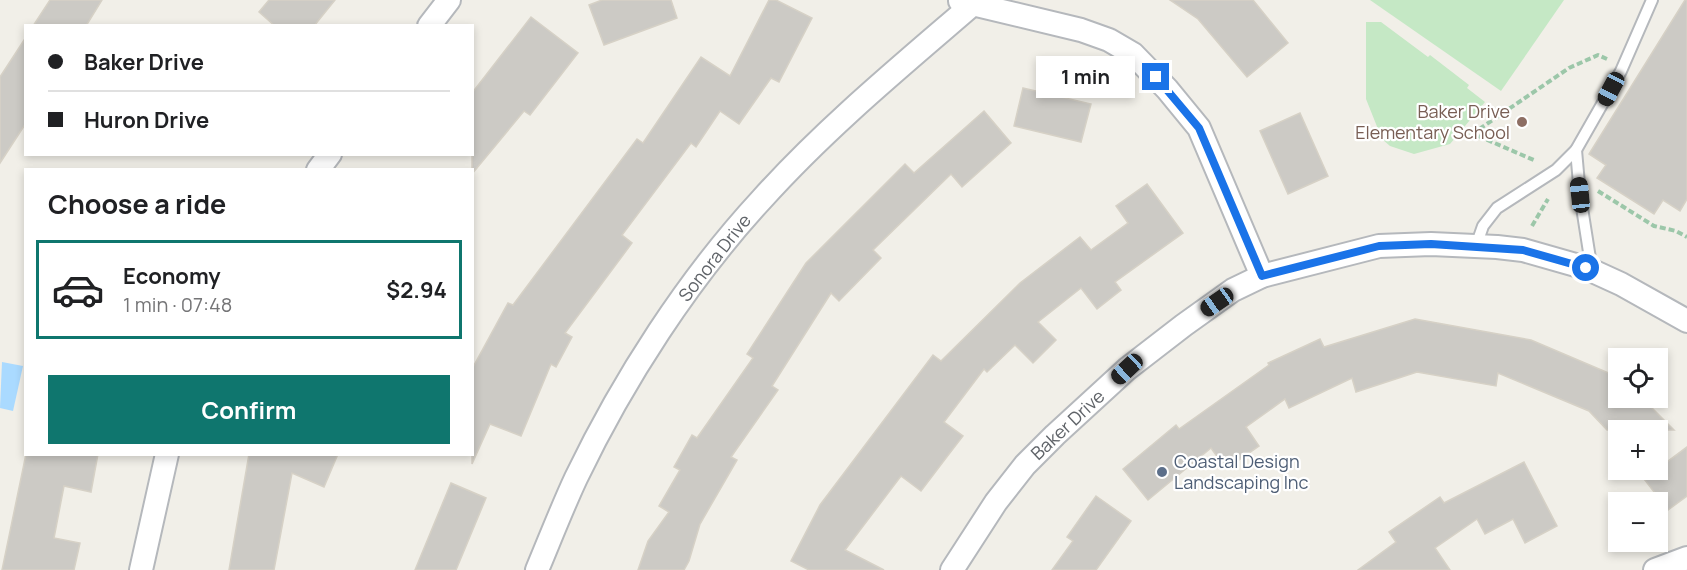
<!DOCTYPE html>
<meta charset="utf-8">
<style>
body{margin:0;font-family:Manrope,sans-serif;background:#f6f6f6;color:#202124;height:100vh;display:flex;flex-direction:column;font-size:22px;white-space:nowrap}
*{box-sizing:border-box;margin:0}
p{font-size:20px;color:#757577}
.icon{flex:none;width:33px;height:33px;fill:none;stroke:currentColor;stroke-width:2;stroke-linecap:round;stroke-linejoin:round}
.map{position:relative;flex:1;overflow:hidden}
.side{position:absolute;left:24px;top:168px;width:450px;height:288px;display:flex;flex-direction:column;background:#fff;border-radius:0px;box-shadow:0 3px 9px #0003}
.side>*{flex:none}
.guide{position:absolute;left:24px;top:24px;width:450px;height:132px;border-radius:0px;box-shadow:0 3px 9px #0003;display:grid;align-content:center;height:132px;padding:0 24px;background:#fff}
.fabs{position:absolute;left:1608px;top:348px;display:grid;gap:12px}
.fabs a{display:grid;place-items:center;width:60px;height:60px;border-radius:0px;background:#fff;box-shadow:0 3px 9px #0003;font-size:30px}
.end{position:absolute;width:27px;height:27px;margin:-14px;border:8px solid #1a73e8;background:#fff;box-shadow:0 0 0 3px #fff}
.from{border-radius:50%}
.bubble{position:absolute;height:42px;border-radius:0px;background:#fff;box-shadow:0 3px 9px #0003;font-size:20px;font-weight:700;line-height:42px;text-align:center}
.car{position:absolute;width:18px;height:36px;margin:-18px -9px;border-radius:8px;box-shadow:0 0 4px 2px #0007;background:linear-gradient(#222 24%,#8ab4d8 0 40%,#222 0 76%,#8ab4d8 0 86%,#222 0)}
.guide b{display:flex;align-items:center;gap:21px;height:57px;font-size:22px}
.guide b+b{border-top:2px solid #e0e0e0}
.guide i{width:15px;height:15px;background:#202124}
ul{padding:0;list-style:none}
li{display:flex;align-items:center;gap:18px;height:99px;margin:0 12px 9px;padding:0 12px;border:3px solid #e0e0e0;border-radius:0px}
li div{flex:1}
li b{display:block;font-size:22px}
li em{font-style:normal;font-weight:700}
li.selected{border-color:#0f766e}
li>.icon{width:54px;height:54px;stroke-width:1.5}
h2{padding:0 24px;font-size:27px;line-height:72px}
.cta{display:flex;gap:12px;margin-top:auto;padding:12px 24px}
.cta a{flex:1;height:69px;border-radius:0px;background:#0f766e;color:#fff;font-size:24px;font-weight:700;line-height:69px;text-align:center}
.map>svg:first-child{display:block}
</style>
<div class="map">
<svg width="1687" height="570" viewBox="0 0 1687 570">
<rect width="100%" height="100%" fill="#f1efe8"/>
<g fill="#c5e8c5">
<path d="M1370 0H1564L1501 91Z"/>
<path d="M1366 22H1381L1428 57 1430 55 1469 85 1467 88 1485 102 1450 144 1414 154 1390 146 1382 139 1366 99Z"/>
</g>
<path fill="#aadaff" d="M2 362 23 366 13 411 0 408Z"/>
<g fill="#cccac5" stroke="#d6d1c6" stroke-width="1.5">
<path d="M50 0H102L86 26H33Z"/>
<path d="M269 0H335L314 26H275L259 12Z"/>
<path d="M602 0H671L677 18 604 45 589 5Z"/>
<path d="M769 0H776L812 18 779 82 771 78 739 124 720 111 696 147 691 143 622 235 632 243 565 333 572 337 556 367 551 364 521 436 490 424 472 464V369L508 303 513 305 637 139 643 143 701 57 730 76Z"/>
<path d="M1170 0H1253L1288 43 1247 77 1198 19Z"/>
<path d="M1685 0H1687V199L1680 211 1663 200 1654 214 1597 178 1606 165 1589 154Z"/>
<path d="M531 17 578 53 530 115 524 111 472 174V93Z"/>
<path d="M26 37V123L0 163V77Z"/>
<path d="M1023 88 1091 104 1081 142 1014 126Z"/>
<path d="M984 111 1011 143 962 187 951 174 873 250 881 258 839 301 831 293 772 386 778 390 731 457 737 460 700 524 689 561 684 570H638L648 541 669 512 659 506 680 470 674 467 692 435 697 438 753 358 747 354 806 263 905 164 914 173Z"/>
<path d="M1300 113 1328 176 1288 194 1260 131Z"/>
<path d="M1147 184 1183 233 1115 282 1121 290 1097 309 1081 288 1038 322 1056 340 1033 363 1015 345 987 372 984 369 944 422 963 436 946 458 921 491 901 476 845 550 884 570H809L791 561 820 505 933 355 941 361 1020 283 1080 237 1091 250 1128 223 1116 206Z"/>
<path d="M1415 319 1531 340 1618 377V398H1642L1674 430H1607L1589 411 1498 373 1496 386 1417 372 1356 392 1352 378 1289 408 1285 399 1246 427 1259 446 1226 469 1211 448 1148 500 1123 469 1176 425 1179 429 1269 365 1268 363 1320 339 1324 347Z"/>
<path d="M1687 447V496L1668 510 1644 479Z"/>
<path d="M26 454H98L91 492 64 486 54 538 80 543 74 570H2Z"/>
<path d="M249 454H338L324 487 292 473 274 570H229Z"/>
<path d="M1524 462 1557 526 1525 543 1513 519 1485 534 1477 519 1435 548 1450 570H1358L1396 542 1389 532 1440 497 1444 503Z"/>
<path d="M451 483 486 498 456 570H415Z"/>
<path d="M1096 496 1131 521 1096 570H1052L1073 541 1067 537Z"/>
</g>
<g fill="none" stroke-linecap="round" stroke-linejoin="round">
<defs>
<g id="service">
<path d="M1576 150 1580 195 1592 271"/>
<path d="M1476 246 1483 226 1497 208 1556 170 1576 150 1621 71 1652 0"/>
</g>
<g id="minor">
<path d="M960 1 1081 30 1109 40 1133 54 1167 89 1199 128 1262 276"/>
<path d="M429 26 449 0"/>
<path d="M318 170 330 154"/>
<path d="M141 570 167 454"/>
<path d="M537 570C550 539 562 508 576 478 623 380 688 279 762 199 826 128 900 67 972 5"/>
<path d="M952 570 996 502 1025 465 1055 435 1127 369 1184 325 1233 290 1262 276 1379 246 1431 244 1497 247 1523 250 1586 268 1621 284 1687 321"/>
<path d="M1655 570 1687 558"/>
</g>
</defs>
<use href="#service" stroke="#b5b8bc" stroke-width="14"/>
<use href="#minor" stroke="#b5b8bc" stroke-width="26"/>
<g stroke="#9cc7a9" stroke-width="4" stroke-dasharray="6 3" stroke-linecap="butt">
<path d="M1462 129 1536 161"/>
<path d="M1472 134 1569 68 1598 55 1607 59"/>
<path d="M1598 191 1654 226 1676 231 1687 237"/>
<path d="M1532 226 1548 199"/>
</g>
<use href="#service" stroke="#fff" stroke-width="10"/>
<use href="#minor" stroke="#fff" stroke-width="22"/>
</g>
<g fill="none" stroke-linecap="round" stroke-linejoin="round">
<path stroke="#1a73e8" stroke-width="8" d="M1156 77 1199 128 1262 276 1379 246 1431 244 1523 250 1586 268"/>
</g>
<circle fill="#8d6e63" stroke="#fff" stroke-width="2" cx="1522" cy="122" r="6"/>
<circle fill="#5c6f8a" stroke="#fff" stroke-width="2" cx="1162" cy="472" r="6"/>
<g text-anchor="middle" stroke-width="4.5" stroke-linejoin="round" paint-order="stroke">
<g font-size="18" fill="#785e54" stroke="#fff" text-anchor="end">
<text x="1510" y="118">Baker Drive<tspan x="1510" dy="21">Elementary School</tspan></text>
</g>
<g font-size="18" fill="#5f6368" stroke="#fff">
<text transform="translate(715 258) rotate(-52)" y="6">Sonora Drive</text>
<text transform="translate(1068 425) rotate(-43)" y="6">Baker Drive</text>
</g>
<g font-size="18" fill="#4e5e75" stroke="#fff" text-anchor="start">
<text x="1174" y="468">Coastal Design<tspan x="1174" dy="21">Landscaping Inc</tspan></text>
</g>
</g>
</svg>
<div class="fabs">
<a><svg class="icon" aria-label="locate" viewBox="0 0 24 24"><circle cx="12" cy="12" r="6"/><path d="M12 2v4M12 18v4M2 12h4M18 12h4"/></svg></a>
<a>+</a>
<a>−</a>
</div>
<i class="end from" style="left:1586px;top:268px"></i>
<i class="end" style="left:1156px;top:77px"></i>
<div class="bubble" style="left:1036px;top:56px;width:99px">1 min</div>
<i class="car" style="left:1611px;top:89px;rotate:208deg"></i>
<i class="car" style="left:1580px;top:195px;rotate:354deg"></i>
<i class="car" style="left:1217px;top:302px;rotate:235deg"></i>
<i class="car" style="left:1127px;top:369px;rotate:227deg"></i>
<div class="guide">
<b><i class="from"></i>Baker Drive</b>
<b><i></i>Huron Drive</b>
</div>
<section class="side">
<h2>Choose a ride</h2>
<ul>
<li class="selected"><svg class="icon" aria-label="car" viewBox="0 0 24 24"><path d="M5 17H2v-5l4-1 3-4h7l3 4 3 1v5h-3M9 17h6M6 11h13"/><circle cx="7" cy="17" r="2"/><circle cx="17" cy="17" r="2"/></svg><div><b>Economy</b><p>1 min · 07:48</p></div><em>$2.94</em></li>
</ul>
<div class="cta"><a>Confirm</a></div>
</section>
</div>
